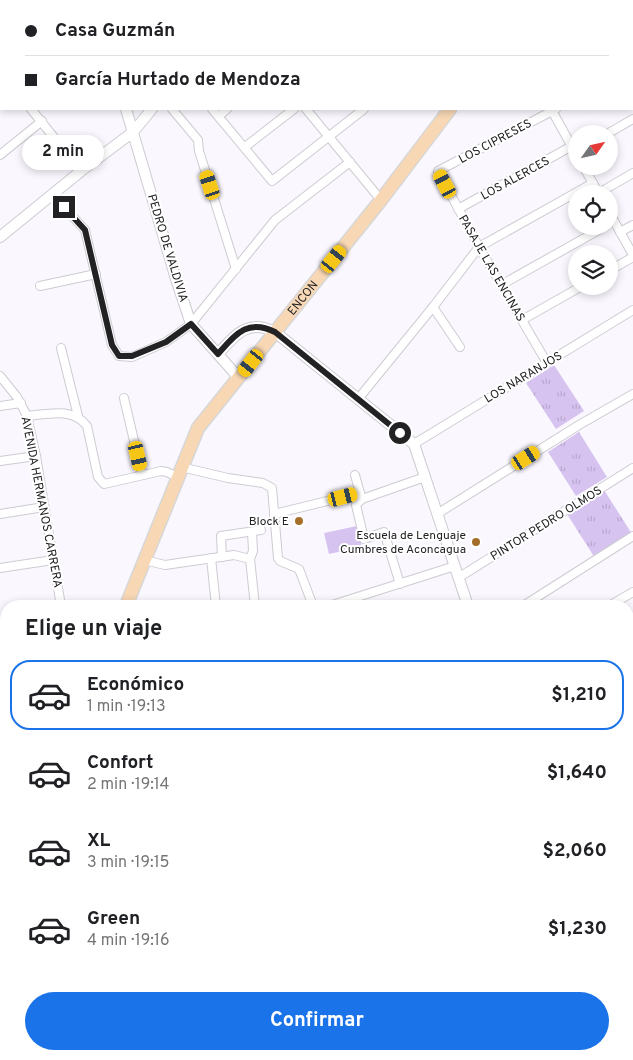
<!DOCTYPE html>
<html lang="es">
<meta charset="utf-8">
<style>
body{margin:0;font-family:Overpass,sans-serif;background:#f6f6f6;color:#202124;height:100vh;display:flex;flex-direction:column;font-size:19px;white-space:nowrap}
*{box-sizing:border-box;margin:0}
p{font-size:16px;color:#757577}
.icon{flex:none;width:28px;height:28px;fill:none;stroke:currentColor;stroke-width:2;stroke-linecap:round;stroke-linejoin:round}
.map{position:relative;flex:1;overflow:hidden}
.details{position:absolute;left:0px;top:600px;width:634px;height:460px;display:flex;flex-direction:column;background:#fff;border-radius:20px 20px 0 0;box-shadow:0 2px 8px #0003}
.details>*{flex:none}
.banner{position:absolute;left:0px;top:0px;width:634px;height:110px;box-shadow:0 2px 8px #0003;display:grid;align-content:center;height:110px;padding:0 25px;background:#fff}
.needle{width:32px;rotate:56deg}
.fabs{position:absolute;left:568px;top:125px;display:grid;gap:10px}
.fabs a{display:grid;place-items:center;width:50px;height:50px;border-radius:50%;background:#fff;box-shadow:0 2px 8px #0003;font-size:25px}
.end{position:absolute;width:22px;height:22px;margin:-11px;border:6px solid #222124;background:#fff;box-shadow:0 0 0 2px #fff}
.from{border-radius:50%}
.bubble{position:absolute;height:35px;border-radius:18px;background:#fff;box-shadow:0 2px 8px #0003;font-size:16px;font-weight:700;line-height:35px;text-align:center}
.car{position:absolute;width:15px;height:30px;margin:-15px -8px;border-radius:6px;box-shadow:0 0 4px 1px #0007;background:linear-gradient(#f5c518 24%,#345 0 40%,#f5c518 0 76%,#345 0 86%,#f5c518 0)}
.banner b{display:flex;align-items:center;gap:18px;height:48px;font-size:19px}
.banner b+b{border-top:1px solid #e0e0e0}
.banner i{width:12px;height:12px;background:#202124}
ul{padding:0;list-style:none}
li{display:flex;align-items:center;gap:15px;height:70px;margin:0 10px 8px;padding:0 15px;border:2px solid transparent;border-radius:20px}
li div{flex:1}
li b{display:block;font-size:19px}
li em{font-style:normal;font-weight:700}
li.active{border-color:#1a73e8}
li>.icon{width:45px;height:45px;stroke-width:1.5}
h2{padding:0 25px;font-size:22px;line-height:60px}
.primary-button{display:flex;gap:10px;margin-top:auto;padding:10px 25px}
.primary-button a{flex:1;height:58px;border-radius:30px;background:#1a73e8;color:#fff;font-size:20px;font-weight:700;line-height:58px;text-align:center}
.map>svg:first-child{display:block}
</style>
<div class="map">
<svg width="633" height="1060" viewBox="0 0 633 1060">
<defs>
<pattern id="park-tufts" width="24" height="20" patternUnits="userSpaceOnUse" patternTransform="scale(1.25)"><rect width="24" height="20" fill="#d7c3f0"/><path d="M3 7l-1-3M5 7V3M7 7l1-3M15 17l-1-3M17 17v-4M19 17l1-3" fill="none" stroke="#b8a7ce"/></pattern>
</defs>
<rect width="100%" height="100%" fill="#faf7fe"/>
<path fill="#d7c3f0" d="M357 526 362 547 329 554 324 533Z"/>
<g fill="url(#park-tufts)">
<path d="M554 365 584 411 556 429 526 383Z"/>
<path d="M579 432 607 477 576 496 548 452Z"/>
<path d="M604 490 632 534 595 558 567 514Z"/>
<path d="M58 1054H100L102 1060H60Z"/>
</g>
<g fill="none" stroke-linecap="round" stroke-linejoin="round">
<path stroke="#aa8fc8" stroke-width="14" d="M622 0 628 1"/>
<defs>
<g id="minor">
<path d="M146 0 147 1"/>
<path d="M218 0 219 1"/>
<path d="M116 1 118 0"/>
<path d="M360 1 362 0"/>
<path d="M430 1 432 0"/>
<path d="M0 70 1 71"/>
<path d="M632 70H633"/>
<path d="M31 109 81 171"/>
<path d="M172 109 198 140 199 151 236 269"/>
<path d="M212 109 272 181 364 109"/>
<path d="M306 109 381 200"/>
<path d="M551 109 576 154"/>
<path d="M219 116 227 109"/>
<path d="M607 134 633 119"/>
<path d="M245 147 294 109"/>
<path d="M0 155 42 121"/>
<path d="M583 166 599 194"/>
<path d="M599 193 633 173"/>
<path d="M53 195 85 230 112 345 119 356 132 357 166 342 191 324 275 220 350 162"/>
<path d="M458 209 572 146"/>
<path d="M609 212 633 255"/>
<path d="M620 232 633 225"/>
<path d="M609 271 633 257"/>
<path d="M501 285 606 226"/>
<path d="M40 286 96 274"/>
<path d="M433 307 460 347"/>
<path d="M522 320 582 286"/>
<path d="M61 348 78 416"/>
<path d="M547 363 479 247 438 171 556 109"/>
<path d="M0 376 17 397 27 416 36 456 61 606"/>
<path d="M124 398 142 475"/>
<path d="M358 399 433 307 479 247 593 183"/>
<path d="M0 406 21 403"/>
<path d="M27 416C48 414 73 407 87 426L98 477 104 484 161 471 167 472 177 477"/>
<path d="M414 444 633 310"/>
<path d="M0 461 36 456"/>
<path d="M181 467 228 478 263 483 272 488 278 558 280 561 299 569 313 606"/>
<path d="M355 475 361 497"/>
<path d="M362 499 356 505 364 539 384 532 400 584"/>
<path d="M362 499 425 477"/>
<path d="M0 514 44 507"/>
<path d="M274 514 360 493"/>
<path d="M437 514 579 425 633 394"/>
<path d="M222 557 221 536 261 530"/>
<path d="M211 558 216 606"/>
<path d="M250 559 253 551 252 532"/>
<path d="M144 560 165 565 234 555 250 559 255 606"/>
<path d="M0 568 53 560"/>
<path d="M458 578 633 468"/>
<path d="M329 606 455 566"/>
<path d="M523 606 633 536"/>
<path d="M609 606 633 592"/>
<path d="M0 629H6"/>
<path d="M628 681 633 679"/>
<path d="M0 684 6 685"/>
<path d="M0 741H6"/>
<path d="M628 783 633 798"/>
<path d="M0 825 6 824"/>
<path d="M628 850 633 866"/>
<path d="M628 974 633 972"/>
<path d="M262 1054 264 1060"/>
<path d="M428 1054 430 1060"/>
<path d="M477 1054 479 1060"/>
<path d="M562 1054 564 1060"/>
<path d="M539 1057 548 1054"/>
<path d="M362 1060 382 1054"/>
</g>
<g id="tertiary">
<path d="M90 0 91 1"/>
<path d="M455 0 456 1"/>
<path d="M271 1 273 0"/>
<path d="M632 30H633"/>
<path d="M126 109 176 279 191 324 239 378"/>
<path d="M0 237 81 171 133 132 152 109"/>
<path d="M218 354C235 335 248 318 275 332L414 444 468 606"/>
<path d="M628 812 633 810"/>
<path d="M628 820 633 818"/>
<path d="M626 1054 628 1060"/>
</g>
<g id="primary">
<path d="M531 1 532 0"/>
<path id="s1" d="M126 606 198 428 381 200 450 109"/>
<path d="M0 1005 6 1004"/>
<path d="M0 1017 6 1015"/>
<path d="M55 1054 57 1060"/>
<path d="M103 1054 105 1060"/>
</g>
</defs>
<use href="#minor" stroke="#cecbd2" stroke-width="10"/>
<use href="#tertiary" stroke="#cecbd2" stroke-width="12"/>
<use href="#primary" stroke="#d7d7d8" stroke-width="15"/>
<use href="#minor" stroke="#fff" stroke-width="8"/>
<use href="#tertiary" stroke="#fff" stroke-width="10"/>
<use href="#primary" stroke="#f7d7b4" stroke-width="12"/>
</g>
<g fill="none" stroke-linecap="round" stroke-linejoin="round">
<path stroke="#222124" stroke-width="6" d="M64 207 85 230 112 345 119 356H132L166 342 191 324 218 354C235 335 247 318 275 332L400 433"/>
</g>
<g fill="#a56f2a" stroke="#fff" stroke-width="2">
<circle cx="299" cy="521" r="5"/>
<circle cx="476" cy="542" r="5"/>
</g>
<g text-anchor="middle" stroke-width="4" stroke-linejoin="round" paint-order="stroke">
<g font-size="12" fill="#222124" stroke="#fff">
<text transform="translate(495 141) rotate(-28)" y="4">LOS CIPRESES</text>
<text transform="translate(515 178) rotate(-29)" y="4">LOS ALERCES</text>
<text transform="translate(168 248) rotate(73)" y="4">PEDRO DE VALDIVIA</text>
<text transform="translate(492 268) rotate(60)" y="4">PASAJE LAS ENCINAS</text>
<text dy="4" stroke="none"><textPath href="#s1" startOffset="359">ENCON</textPath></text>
<text transform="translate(523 377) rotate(-31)" y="4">LOS NARANJOS</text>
<text transform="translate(42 502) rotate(79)" y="4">AVENIDA HERMANOS CARRERA</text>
<text transform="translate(546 523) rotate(-32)" y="4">PINTOR PEDRO OLMOS</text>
</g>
<g font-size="12" fill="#222124" stroke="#fff" text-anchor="end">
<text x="289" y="525">Block E</text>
<text x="466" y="539">Escuela de Lenguaje<tspan x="466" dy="14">Cumbres de Aconcagua</tspan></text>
</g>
</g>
</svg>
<div class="fabs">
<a><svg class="needle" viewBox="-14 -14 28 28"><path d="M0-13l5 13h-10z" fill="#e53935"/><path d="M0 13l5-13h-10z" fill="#757577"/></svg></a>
<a><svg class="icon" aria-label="locate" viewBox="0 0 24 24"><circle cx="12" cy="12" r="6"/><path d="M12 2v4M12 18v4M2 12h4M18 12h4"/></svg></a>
<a><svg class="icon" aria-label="layers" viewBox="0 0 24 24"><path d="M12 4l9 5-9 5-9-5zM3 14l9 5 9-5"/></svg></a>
</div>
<i class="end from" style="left:400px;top:433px"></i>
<i class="end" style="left:64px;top:207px"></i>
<div class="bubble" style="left:22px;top:135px;width:82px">2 min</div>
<i class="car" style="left:445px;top:184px;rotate:332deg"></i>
<i class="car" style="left:210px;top:185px;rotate:342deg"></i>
<i class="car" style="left:334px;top:259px;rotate:39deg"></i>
<i class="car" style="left:251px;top:363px;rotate:218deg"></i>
<i class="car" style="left:138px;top:456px;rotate:167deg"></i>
<i class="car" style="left:526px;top:458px;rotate:58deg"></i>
<i class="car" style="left:343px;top:497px;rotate:76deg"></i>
<div class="banner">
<b><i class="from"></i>Casa Guzmán</b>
<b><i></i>García Hurtado de Mendoza</b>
</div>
<section class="details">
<h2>Elige un viaje</h2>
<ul>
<li class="active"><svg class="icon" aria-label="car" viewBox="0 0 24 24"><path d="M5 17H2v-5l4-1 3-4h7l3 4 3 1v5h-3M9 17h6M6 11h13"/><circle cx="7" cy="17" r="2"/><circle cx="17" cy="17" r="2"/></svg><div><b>Económico</b><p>1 min · 19:13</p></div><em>$1,210</em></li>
<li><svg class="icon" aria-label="car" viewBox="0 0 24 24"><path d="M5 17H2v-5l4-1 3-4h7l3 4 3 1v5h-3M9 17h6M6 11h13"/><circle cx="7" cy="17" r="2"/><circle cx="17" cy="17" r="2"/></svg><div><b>Confort</b><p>2 min · 19:14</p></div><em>$1,640</em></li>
<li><svg class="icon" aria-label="car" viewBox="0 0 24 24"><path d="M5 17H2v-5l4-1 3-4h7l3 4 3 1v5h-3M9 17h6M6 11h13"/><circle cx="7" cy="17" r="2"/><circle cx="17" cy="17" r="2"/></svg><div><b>XL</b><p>3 min · 19:15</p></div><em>$2,060</em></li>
<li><svg class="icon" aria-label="car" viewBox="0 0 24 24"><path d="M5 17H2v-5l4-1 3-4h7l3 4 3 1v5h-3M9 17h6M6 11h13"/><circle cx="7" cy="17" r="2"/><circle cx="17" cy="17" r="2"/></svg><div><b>Green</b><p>4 min · 19:16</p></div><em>$1,230</em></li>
</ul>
<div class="primary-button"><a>Confirmar</a></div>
</section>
</div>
